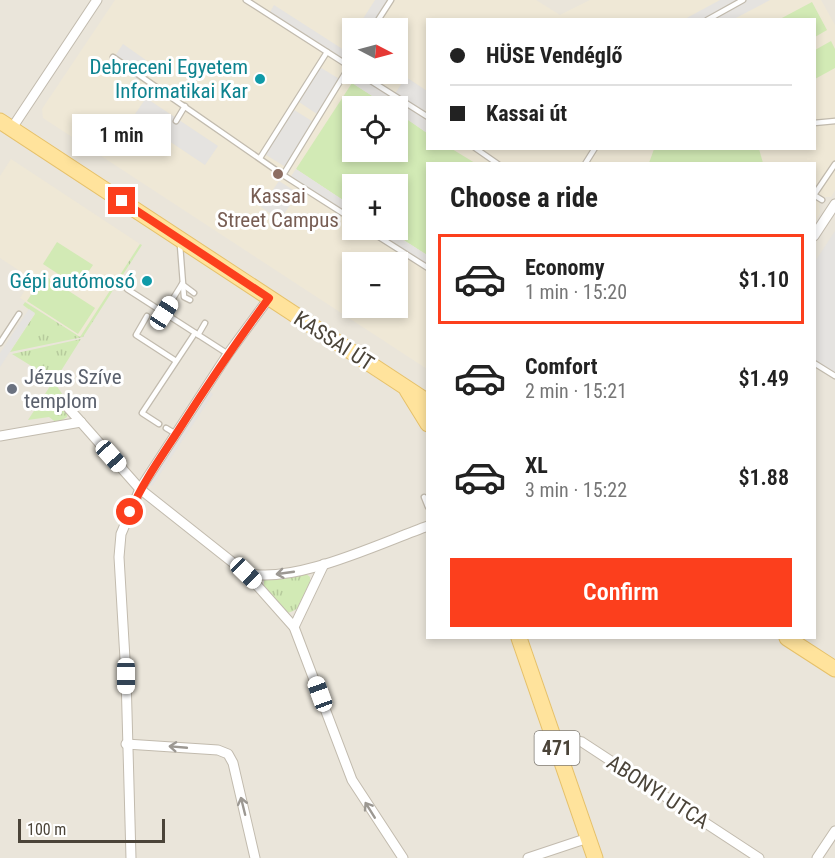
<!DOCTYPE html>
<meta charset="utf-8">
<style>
body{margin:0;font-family:"Roboto Condensed",sans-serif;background:#f6f6f6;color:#222;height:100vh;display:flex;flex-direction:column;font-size:22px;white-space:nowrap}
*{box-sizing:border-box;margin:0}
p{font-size:20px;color:#767676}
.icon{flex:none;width:33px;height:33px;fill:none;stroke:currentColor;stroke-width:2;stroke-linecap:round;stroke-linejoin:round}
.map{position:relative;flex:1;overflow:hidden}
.panel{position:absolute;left:426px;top:162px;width:390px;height:477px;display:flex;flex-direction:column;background:#fff;border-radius:0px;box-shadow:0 3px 9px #0003}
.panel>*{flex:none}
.guide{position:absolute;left:426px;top:18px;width:390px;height:132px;border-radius:0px;box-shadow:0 3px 9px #0003;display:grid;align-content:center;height:132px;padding:0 24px;background:#fff}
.needle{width:39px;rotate:96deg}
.tools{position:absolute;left:342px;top:18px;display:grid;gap:12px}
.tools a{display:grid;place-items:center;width:66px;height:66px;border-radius:0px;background:#fff;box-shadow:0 3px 9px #0003;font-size:30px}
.scale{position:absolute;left:18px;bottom:15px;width:147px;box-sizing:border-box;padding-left:6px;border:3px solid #4b4439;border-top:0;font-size:16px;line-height:21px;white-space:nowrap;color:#4b4439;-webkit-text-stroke:4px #fff;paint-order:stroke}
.end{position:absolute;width:27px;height:27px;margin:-14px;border:8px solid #fc3f1d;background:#fff;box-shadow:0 0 0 3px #fff}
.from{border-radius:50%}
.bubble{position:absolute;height:42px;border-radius:0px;background:#fff;box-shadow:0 3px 9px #0003;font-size:20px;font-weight:600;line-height:42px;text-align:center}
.car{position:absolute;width:18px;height:36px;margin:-18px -9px;border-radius:8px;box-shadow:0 0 4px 2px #0007;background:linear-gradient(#fff 24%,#345 0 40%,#fff 0 76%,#345 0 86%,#fff 0)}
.guide b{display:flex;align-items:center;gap:21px;height:57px;font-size:22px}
.guide b+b{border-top:2px solid #e0e0e0}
.guide i{width:15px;height:15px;background:#222}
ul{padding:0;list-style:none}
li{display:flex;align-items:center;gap:18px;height:90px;margin:0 12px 9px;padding:0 12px;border:3px solid transparent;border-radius:0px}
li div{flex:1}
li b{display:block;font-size:22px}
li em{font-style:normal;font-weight:600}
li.selected{border-color:#fc3f1d}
li>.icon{width:54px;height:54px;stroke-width:1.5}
h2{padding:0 24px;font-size:27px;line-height:72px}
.action{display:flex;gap:12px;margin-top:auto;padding:12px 24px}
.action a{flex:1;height:69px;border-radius:0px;background:#fc3f1d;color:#fff;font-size:24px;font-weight:600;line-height:69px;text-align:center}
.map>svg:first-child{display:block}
</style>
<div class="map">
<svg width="835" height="858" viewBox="0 0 835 858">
<defs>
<pattern id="grass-tufts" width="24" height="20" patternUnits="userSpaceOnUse" patternTransform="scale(1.5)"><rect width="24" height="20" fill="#d2eab5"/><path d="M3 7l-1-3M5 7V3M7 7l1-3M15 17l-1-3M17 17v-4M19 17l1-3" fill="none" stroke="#b6ca9c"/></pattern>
</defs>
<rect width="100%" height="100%" fill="#f6f3ec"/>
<path fill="#eae5da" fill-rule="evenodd" d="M0 0H835V858H0ZM428 20H814V148H428ZM352 28H398V74H352ZM352 106H398V152H352ZM428 164H814V638H428ZM352 184H398V230H352ZM352 262H398V308H352Z"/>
<g fill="#efe8d6" fill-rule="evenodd">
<path d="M115 0H536L560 15 590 0H821L835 25V190L831 197H824L819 205 820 213 815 222 814 164H428L427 369 43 118 42 109ZM428 20H814V148H428ZM352 28H398V74H352ZM352 106H398V152H352ZM352 184H398V230H352ZM352 262H398V308H352Z"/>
<path d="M11 159 140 244 80 337 20 298 32 279 0 258V176Z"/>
</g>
<g fill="url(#grass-tufts)">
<path d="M140 244 142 245 83 337 10 352 35 314 23 305 25 302 80 337Z"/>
<path d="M81 339 54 382 65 398 61 402 68 412 67 417 57 423 49 417 28 420 54 380 12 354Z"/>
<path d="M305 573 310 577C311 591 301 612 286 613L264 587V580Z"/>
</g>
<g fill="#d2eab5">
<path d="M812 2 827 30 815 37 814 20 780 19Z"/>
<path d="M831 41 835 49V68L815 79V50Z"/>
<path d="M352 83 388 106H352V152H398V113L427 133 428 148 452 149 475 163 428 164 427 255 388 230H398V184H352V206L296 169Z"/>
<path d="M654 149H759L763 163H649Z"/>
<path d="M57 242 93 265 78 287 43 264Z"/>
<path d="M44 275 95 308 78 334 27 301Z"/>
</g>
<g fill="#e5e3e0">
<path d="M375 0H391L373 28H357Z"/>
<path d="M720 0H770L734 19 683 20Z"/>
<path d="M274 5 344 50 352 36V62L350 67 269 14Z"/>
<path d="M123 44 150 63 138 80 111 62Z"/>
<path d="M318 66 341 80 320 116 296 100Z"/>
<path d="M358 74 394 95 406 77 427 91V107L423 114 427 117V133L398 113V106H388L352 83Z"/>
<path d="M146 98 218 146 205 165 133 117Z"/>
<path d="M291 108 315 123 287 168 263 153Z"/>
<path d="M296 169 352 206V219L289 179Z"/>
<path d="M279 181 298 193 280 220 261 207Z"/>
<path d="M368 230H388L427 255V268Z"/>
<path d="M835 231V376L815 363 814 263Z"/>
<path d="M29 309 35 313 0 367V353Z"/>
<path d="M210 392 213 394 152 486 149 484Z"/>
</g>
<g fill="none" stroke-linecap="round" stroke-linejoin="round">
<defs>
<g id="service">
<path d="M246 0 352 68"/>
<path d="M707 20 743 0"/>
<path d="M373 28 391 0"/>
<path d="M113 57 283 175"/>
<path d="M352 62 283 175 352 219"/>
<path d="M360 74 428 117"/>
<path d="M176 121 185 106"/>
<path d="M814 123 835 121"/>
<path d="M475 148 498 164"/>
<path d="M260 158 327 52"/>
<path d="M585 164 595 148"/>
<path d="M822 200 814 195 835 164"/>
<path d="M368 230 428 268"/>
<path d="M180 245 184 297 190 300"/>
<path d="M182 284 194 293"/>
<path d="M127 289 228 354"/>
<path d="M164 313 182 284"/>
<path d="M147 316 136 335 176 361"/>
<path d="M198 335 205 323"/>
<path d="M0 343 19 314"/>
<path d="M814 363 835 376"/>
<path d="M159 424 142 413 195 333"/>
<path d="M166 428 176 434"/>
<path d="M424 497 428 507"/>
</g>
<g id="minor">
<path d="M12 128 97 0"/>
<path d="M814 236 835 204"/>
<path d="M64 403 140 489 246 573 294 627 352 780 403 858"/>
<path d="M0 436 81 422"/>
<path d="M246 573C294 585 380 543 428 526"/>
<path d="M294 627 324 564"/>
<path d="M553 736 582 742 759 858"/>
<path d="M126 744 218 750 228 754 233 763 255 858"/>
<path d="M131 858 126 676 119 557 121 534 140 489 228 354 269 298"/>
<path d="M528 858 588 838"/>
<path d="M817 858 835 831"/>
</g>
<g id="primary">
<path d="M0 121 428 402"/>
<path d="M407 390 428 424"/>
<path d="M519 638 595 858"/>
<path d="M787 638 835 669"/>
</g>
</defs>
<use href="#service" stroke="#c2bbae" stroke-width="7"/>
<use href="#minor" stroke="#c2bbae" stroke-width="11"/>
<use href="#primary" stroke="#e6c16a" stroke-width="17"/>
<use href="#service" stroke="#fff" stroke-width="4.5"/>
<use href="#minor" stroke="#fff" stroke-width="9"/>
<use href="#primary" stroke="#ffe39c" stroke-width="15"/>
</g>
<defs><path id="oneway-shaft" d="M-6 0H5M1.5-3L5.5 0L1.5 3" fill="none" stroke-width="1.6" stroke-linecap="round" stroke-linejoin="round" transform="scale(1.5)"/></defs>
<g stroke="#9c9892">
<use href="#oneway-shaft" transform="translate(285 573) rotate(172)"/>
<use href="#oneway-shaft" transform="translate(178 747) rotate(-175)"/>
<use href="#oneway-shaft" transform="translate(243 806) rotate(-104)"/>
<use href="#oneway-shaft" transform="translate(370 810) rotate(-122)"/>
</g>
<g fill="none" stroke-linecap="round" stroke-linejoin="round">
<path stroke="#fc3f1d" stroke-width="8" d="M122 201 269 298C237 341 208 384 180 428 162 456 143 482 130 512"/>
</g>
<g fill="#0f9aa8" stroke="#fff" stroke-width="2">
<circle cx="260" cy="79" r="6"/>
<circle cx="147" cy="281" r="6"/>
</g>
<circle fill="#8d6e63" stroke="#fff" stroke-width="2" cx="278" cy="174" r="6"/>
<circle fill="#6b7280" stroke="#fff" stroke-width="2" cx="12" cy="389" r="6"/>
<g text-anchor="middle" stroke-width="6" stroke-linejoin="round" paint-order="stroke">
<rect fill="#fff" stroke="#817c74" stroke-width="1.5" x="534.5" y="731" width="45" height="34" rx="4.5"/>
<g font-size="20" font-weight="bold" fill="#4b4439">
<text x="557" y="755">471</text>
</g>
<g font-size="21" fill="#0d838f" stroke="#fff" text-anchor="end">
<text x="248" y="74">Debreceni Egyetem<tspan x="248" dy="24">Informatikai Kar</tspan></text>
<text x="135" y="288">Gépi autómosó</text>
</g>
<g font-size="21" fill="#785e54" stroke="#fff">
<text x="278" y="203">Kassai<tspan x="278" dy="24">Street Campus</tspan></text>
</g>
<g font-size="21" fill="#4b4439" stroke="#fff">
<text transform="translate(334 341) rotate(33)" y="7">KASSAI ÚT</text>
<text transform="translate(658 792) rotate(33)" y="7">ABONYI UTCA</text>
</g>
<g font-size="21" fill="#5b616d" stroke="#fff" text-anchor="start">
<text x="24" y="384">Jézus Szíve<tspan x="24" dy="24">templom</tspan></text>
</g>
</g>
</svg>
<div class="tools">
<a><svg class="needle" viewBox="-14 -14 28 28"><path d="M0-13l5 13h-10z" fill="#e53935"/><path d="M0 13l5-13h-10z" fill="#767676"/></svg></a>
<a><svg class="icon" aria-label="locate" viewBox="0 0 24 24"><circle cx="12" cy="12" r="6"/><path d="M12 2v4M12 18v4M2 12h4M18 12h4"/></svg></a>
<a>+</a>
<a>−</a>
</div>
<div class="scale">100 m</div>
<i class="end from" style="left:130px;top:512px"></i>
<i class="end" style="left:122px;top:201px"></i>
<div class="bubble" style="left:72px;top:114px;width:99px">1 min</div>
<i class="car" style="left:164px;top:313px;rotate:33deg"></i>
<i class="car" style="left:111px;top:456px;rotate:138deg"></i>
<i class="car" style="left:246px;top:573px;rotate:134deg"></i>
<i class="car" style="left:126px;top:676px;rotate:180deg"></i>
<i class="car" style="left:320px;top:694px;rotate:340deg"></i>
<div class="guide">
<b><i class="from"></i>HÜSE Vendéglő</b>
<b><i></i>Kassai út</b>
</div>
<section class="panel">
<h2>Choose a ride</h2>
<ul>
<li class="selected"><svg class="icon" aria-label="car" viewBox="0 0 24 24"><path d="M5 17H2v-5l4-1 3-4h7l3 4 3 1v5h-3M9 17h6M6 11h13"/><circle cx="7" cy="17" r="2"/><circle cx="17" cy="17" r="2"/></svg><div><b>Economy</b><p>1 min · 15:20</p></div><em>$1.10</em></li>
<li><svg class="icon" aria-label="car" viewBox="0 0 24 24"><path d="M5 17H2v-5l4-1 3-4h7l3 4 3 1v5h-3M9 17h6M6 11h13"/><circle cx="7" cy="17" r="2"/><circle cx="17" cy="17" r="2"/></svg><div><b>Comfort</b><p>2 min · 15:21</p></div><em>$1.49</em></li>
<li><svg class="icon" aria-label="car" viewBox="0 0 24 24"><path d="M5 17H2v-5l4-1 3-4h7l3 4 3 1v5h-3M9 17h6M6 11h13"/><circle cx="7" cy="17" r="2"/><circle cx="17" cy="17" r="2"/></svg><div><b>XL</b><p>3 min · 15:22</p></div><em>$1.88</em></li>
</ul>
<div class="action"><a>Confirm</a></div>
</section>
</div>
